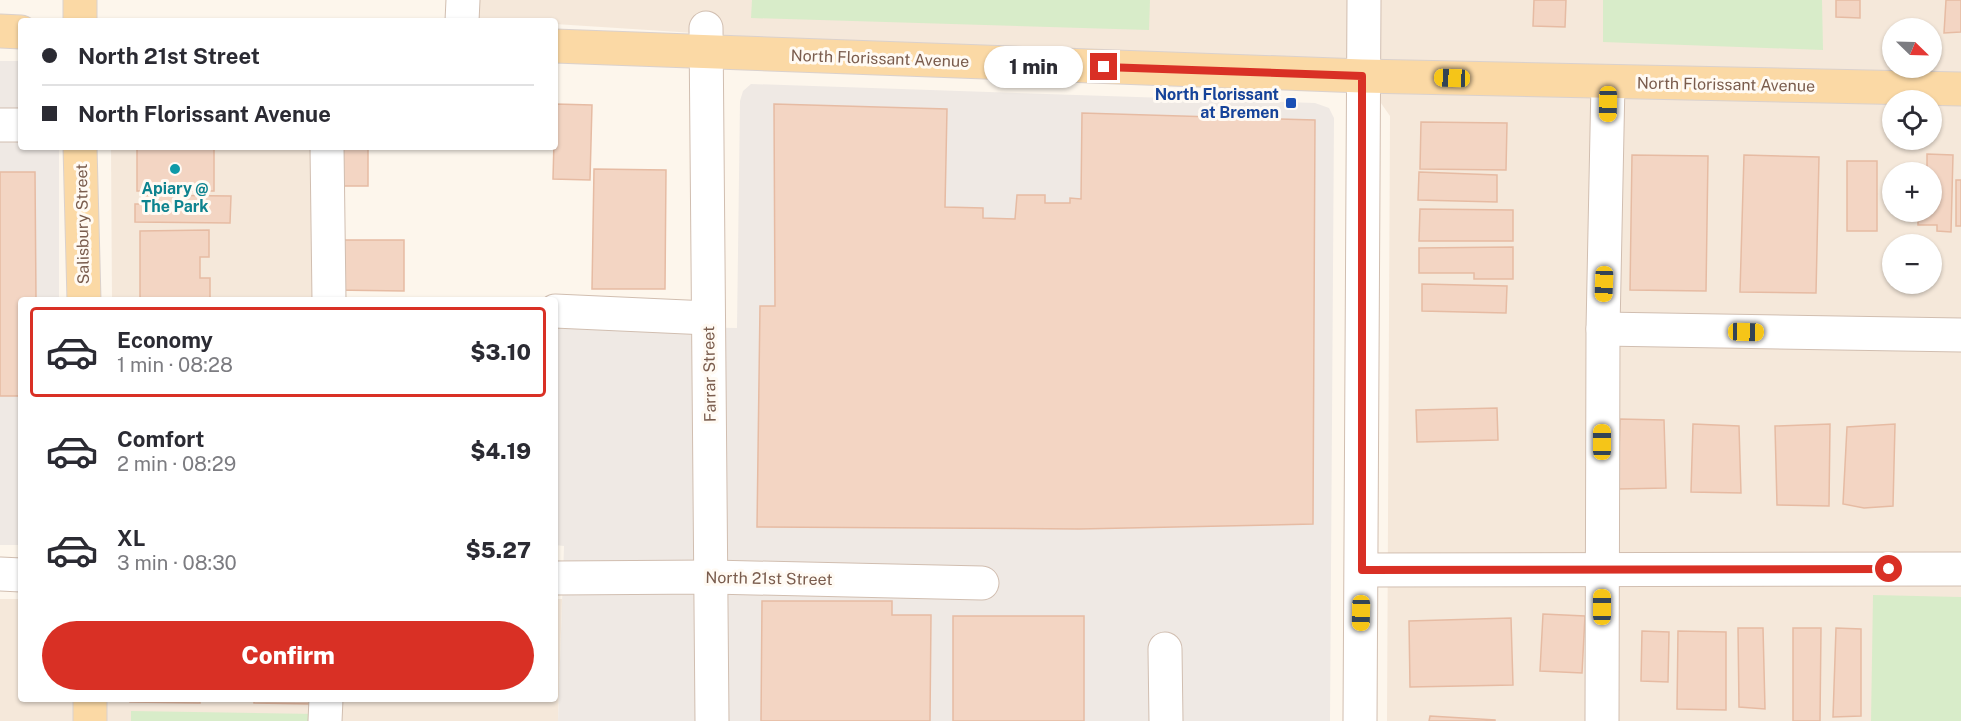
<!DOCTYPE html>
<meta charset="utf-8">
<style>
body{margin:0;font-family:"Public Sans",sans-serif;background:#f7f7f7;color:#2b2b33;height:100vh;display:flex;flex-direction:column;font-size:22px;white-space:nowrap}
*{box-sizing:border-box;margin:0}
p{font-size:20px;color:#7c7c81}
.icon{flex:none;width:33px;height:33px;fill:none;stroke:currentColor;stroke-width:2;stroke-linecap:round;stroke-linejoin:round}
.map{position:relative;flex:1;overflow:hidden}
.sheet{position:absolute;left:18px;top:297px;width:540px;height:405px;display:flex;flex-direction:column;background:#fff;border-radius:6px;box-shadow:0 2px 4px #0004}
.sheet>*{flex:none}
.top-card{position:absolute;left:18px;top:18px;width:540px;height:132px;border-radius:6px;box-shadow:0 2px 4px #0004;display:grid;align-content:center;height:132px;padding:0 24px;background:#fff}
.needle{width:39px;rotate:113deg}
.controls{position:absolute;left:1882px;top:18px;display:grid;gap:12px}
.controls a{display:grid;place-items:center;width:60px;height:60px;border-radius:50%;background:#fff;box-shadow:0 2px 4px #0004;font-size:30px}
.end{position:absolute;width:27px;height:27px;margin:-14px;border:8px solid #d93025;background:#fff;box-shadow:0 0 0 3px #fff}
.from{border-radius:50%}
.bubble{position:absolute;height:42px;border-radius:21px;background:#fff;box-shadow:0 2px 4px #0004;font-size:20px;font-weight:800;line-height:42px;text-align:center}
.car{position:absolute;width:18px;height:36px;margin:-18px -9px;border-radius:8px;box-shadow:0 0 4px 2px #0007;background:linear-gradient(#f5c518 24%,#345 0 40%,#f5c518 0 76%,#345 0 86%,#f5c518 0)}
.top-card b{display:flex;align-items:center;gap:21px;height:57px;font-size:22px}
.top-card b+b{border-top:2px solid #e1e1e2}
.top-card i{width:15px;height:15px;background:#2b2b33}
ul{padding:10px 0 0;list-style:none}
li{display:flex;align-items:center;gap:18px;height:90px;margin:0 12px 9px;padding:0 12px;border:3px solid transparent;border-radius:6px}
li div{flex:1}
li b{display:block;font-size:22px}
li em{font-style:normal;font-weight:800}
li.selected{border-color:#d93025}
li>.icon{width:54px;height:54px;stroke-width:1.5}
.cta{display:flex;gap:12px;margin-top:auto;padding:12px 24px}
.cta a{flex:1;height:69px;border-radius:36px;background:#d93025;color:#fff;font-size:24px;font-weight:800;line-height:69px;text-align:center}
.map>svg:first-child{display:block}
</style>
<div class="map">
<svg width="1961" height="721" viewBox="0 0 1961 721">
<rect width="100%" height="100%" fill="#fdf6ec"/>
<g fill="#f5e8da" fill-rule="evenodd">
<path d="M476 0H1961V721H1387L1390 116 1362 76 555 24V21L476 19ZM1893 28H1932V68H1893ZM1893 100H1932V140H1893ZM1893 172H1932V212H1893ZM1893 244H1932V284H1893Z"/>
<path d="M111 147H313V300H112Z"/>
<path d="M0 599H21V699H555V599H562L558 721H0Z"/>
</g>
<g fill="#efe9e4">
<path d="M0 61H21V147H59V300H21V545H0Z"/>
<path d="M751 84 1315 103 1329 108 1334 118 1330 721H558L564 546 555 545V325L737 328 740 101 743 91Z"/>
</g>
<g fill="#d8ecc9">
<path d="M752 0H1150L1149 30 751 18Z"/>
<path d="M1603 0H1822L1823 50 1603 42Z"/>
<path d="M1873 595 1961 597V721H1871Z"/>
<path d="M131 711 317 714V721H131Z"/>
</g>
<g fill="#f3d5c3" stroke="#e6bba3" stroke-width="1.5">
<path d="M1534 0H1566L1565 27 1533 26Z"/>
<path d="M1836 0H1860V18L1836 17Z"/>
<path d="M1946 0H1961V32L1944 33Z"/>
<path d="M555 104 592 105 590 180 553 179Z"/>
<path d="M774 104 947 109 945 207 983 208V218L1015 219 1017 195H1045V203H1070V198L1081 199 1082 113 1315 120 1313 524 1079 529 757 527 760 306H775Z"/>
<path d="M1421 122 1507 123 1506 170 1420 169Z"/>
<rect x="137" y="147" width="77" height="44"/>
<rect x="336" y="147" width="32" height="39"/>
<path d="M1927 154 1953 155 1951 232 1937 231V225H1918V212H1932V172H1927Z"/>
<path d="M1632 155 1708 156 1706 291 1630 290Z"/>
<path d="M1744 155 1819 157 1816 293 1740 292Z"/>
<rect x="1847" y="161" width="30" height="70"/>
<path d="M594 169 666 170 665 289H592Z"/>
<path d="M0 172H35L36 300H21V396H0Z"/>
<path d="M1419 172 1497 175V202L1418 200Z"/>
<rect x="1956" y="180" width="5" height="46"/>
<path d="M141 195 231 196 230 223 135 222V204H141Z"/>
<path d="M1420 209 1513 210V241H1419Z"/>
<path d="M209 230V257H200V278H210V300H140V231Z"/>
<path d="M334 240H404V291L334 290Z"/>
<path d="M1513 247V279H1474V273H1419V248Z"/>
<path d="M1422 284 1507 286 1506 313 1422 311Z"/>
<path d="M1497 408 1498 440 1417 442 1416 410Z"/>
<path d="M1620 419 1664 420 1666 488 1618 489Z"/>
<path d="M1693 424 1739 426 1741 493 1691 492Z"/>
<path d="M1830 424 1829 506 1777 505 1775 426Z"/>
<path d="M1895 424 1893 506 1864 508 1843 504 1847 427Z"/>
<path d="M762 601H892V615H931L930 721H761Z"/>
<path d="M1543 614 1585 616 1582 673 1540 671Z"/>
<rect x="953" y="616" width="131" height="105"/>
<path d="M1511 618 1513 685 1410 687 1409 621Z"/>
<path d="M1738 628H1763L1765 709 1739 707Z"/>
<path d="M1793 628H1821L1820 721H1793Z"/>
<path d="M1836 628 1861 629V716L1833 717Z"/>
<path d="M1642 631 1669 632 1668 682 1641 681Z"/>
<path d="M1678 631 1726 632V710L1677 709Z"/>
<path d="M130 699H200V703L130 702Z"/>
<path d="M254 699H311V704L254 703Z"/>
<path d="M1430 716 1495 720V721H1429Z"/>
</g>
<g fill="none" stroke-linecap="round" stroke-linejoin="round">
<defs>
<g id="minor">
<path d="M462 21 463 0"/>
<path d="M706 28 712 721"/>
<path d="M0 125H21"/>
<path d="M327 147 329 300"/>
<path d="M555 311 708 318"/>
<path d="M1603 329 1961 335"/>
<path d="M1362 570 1961 569"/>
<path d="M0 574 21 575"/>
<path d="M555 578 712 577 982 583"/>
<path d="M1165 649 1166 721"/>
<path d="M325 721 326 699"/>
<path d="M1360 721 1364 0"/>
<path d="M1602 721 1603 329 1608 82"/>
</g>
<g id="major">
<path d="M80 21V0"/>
<path d="M0 31 21 32"/>
<path d="M555 46 1362 76 1961 89"/>
<path d="M80 147 84 300"/>
<path d="M90 699V721"/>
</g>
</defs>
<use href="#minor" stroke="#d1beb0" stroke-width="35"/>
<use href="#major" stroke="#dad1cd" stroke-width="35"/>
<use href="#minor" stroke="#fff" stroke-width="33"/>
<use href="#major" stroke="#fbd9a5" stroke-width="33"/>
</g>
<g fill="none" stroke-linecap="round" stroke-linejoin="round">
<path stroke="#d93025" stroke-width="8" d="M1104 67 1362 76V570L1889 569"/>
</g>
<rect fill="#1a4fb4" stroke="#fffaf3" stroke-width="2" x="1285" y="97" width="12" height="12" rx="3"/>
<circle fill="#0f9aa8" stroke="#fffaf3" stroke-width="2" cx="175" cy="169" r="6"/>
<g text-anchor="middle" stroke-width="6" stroke-linejoin="round" paint-order="stroke">
<g font-size="16" fill="#7a5c4d" stroke="#fffaf3">
<text transform="translate(880 58) rotate(2)" y="6">North Florissant Avenue</text>
<text transform="translate(1726 84) rotate(1)" y="6">North Florissant Avenue</text>
<text transform="translate(82 224) rotate(-91)" y="6">Salisbury Street</text>
<text transform="translate(709 374) rotate(-91)" y="6">Farrar Street</text>
<text transform="translate(769 578) rotate(1)" y="6">North 21st Street</text>
</g>
<g font-size="16" font-weight="bold" fill="#164399" stroke="#fffaf3" text-anchor="end">
<text x="1279" y="100">North Florissant<tspan x="1279" dy="18">at Bremen</tspan></text>
</g>
<g font-size="16" font-weight="bold" fill="#0d838f" stroke="#fffaf3">
<text x="175" y="194">Apiary @<tspan x="175" dy="18">The Park</tspan></text>
</g>
</g>
</svg>
<div class="controls">
<a><svg class="needle" viewBox="-14 -14 28 28"><path d="M0-13l5 13h-10z" fill="#e53935"/><path d="M0 13l5-13h-10z" fill="#7c7c81"/></svg></a>
<a><svg class="icon" aria-label="locate" viewBox="0 0 24 24"><circle cx="12" cy="12" r="6"/><path d="M12 2v4M12 18v4M2 12h4M18 12h4"/></svg></a>
<a>+</a>
<a>−</a>
</div>
<i class="end from" style="left:1889px;top:569px"></i>
<i class="end" style="left:1104px;top:67px"></i>
<div class="bubble" style="left:984px;top:46px;width:99px">1 min</div>
<i class="car" style="left:1452px;top:78px;rotate:272deg"></i>
<i class="car" style="left:1608px;top:104px;rotate:181deg"></i>
<i class="car" style="left:1604px;top:284px;rotate:182deg"></i>
<i class="car" style="left:1746px;top:332px;rotate:91deg"></i>
<i class="car" style="left:1602px;top:442px;rotate:0deg"></i>
<i class="car" style="left:1602px;top:607px;rotate:0deg"></i>
<i class="car" style="left:1361px;top:613px;rotate:181deg"></i>
<div class="top-card">
<b><i class="from"></i>North 21st Street</b>
<b><i></i>North Florissant Avenue</b>
</div>
<section class="sheet">
<ul>
<li class="selected"><svg class="icon" aria-label="car" viewBox="0 0 24 24"><path d="M5 17H2v-5l4-1 3-4h7l3 4 3 1v5h-3M9 17h6M6 11h13"/><circle cx="7" cy="17" r="2"/><circle cx="17" cy="17" r="2"/></svg><div><b>Economy</b><p>1 min · 08:28</p></div><em>$3.10</em></li>
<li><svg class="icon" aria-label="car" viewBox="0 0 24 24"><path d="M5 17H2v-5l4-1 3-4h7l3 4 3 1v5h-3M9 17h6M6 11h13"/><circle cx="7" cy="17" r="2"/><circle cx="17" cy="17" r="2"/></svg><div><b>Comfort</b><p>2 min · 08:29</p></div><em>$4.19</em></li>
<li><svg class="icon" aria-label="car" viewBox="0 0 24 24"><path d="M5 17H2v-5l4-1 3-4h7l3 4 3 1v5h-3M9 17h6M6 11h13"/><circle cx="7" cy="17" r="2"/><circle cx="17" cy="17" r="2"/></svg><div><b>XL</b><p>3 min · 08:30</p></div><em>$5.27</em></li>
</ul>
<div class="cta"><a>Confirm</a></div>
</section>
</div>
